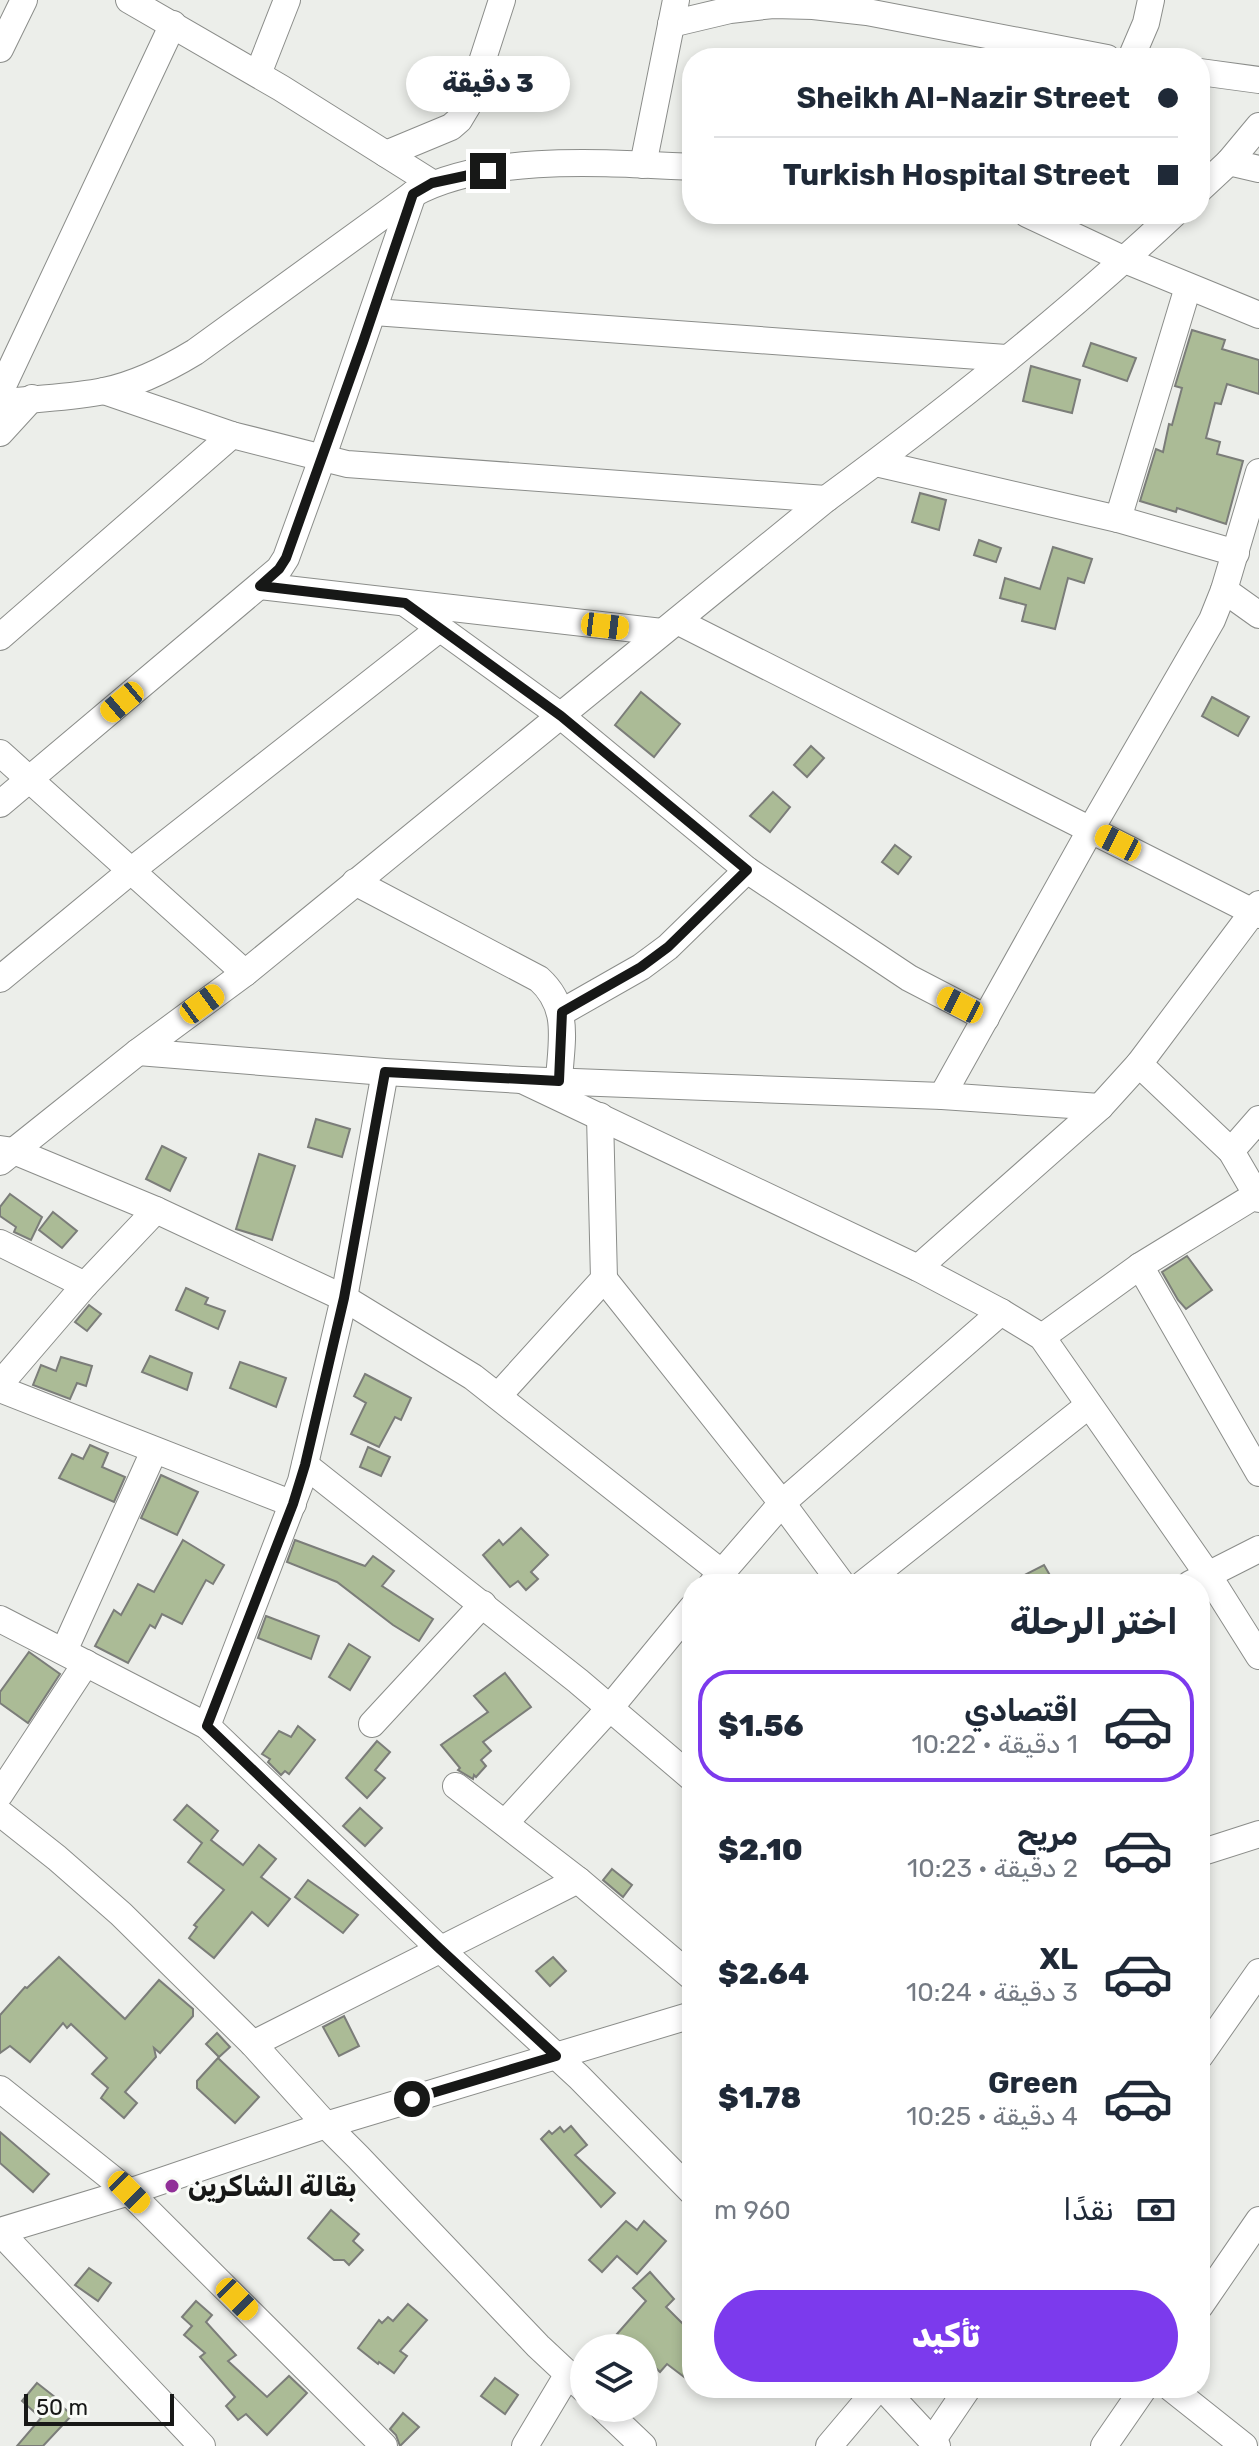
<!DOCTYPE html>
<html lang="ar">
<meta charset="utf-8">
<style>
body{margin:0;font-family:Rubik,"Noto Naskh Arabic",sans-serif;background:#f2f2f3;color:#1f2937;direction:rtl;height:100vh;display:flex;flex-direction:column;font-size:30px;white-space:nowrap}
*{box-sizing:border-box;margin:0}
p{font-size:26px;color:#747a83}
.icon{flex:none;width:44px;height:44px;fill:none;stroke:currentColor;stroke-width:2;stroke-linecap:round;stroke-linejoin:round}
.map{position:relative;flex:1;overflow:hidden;direction:ltr}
.drawer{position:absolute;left:682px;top:1574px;width:528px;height:824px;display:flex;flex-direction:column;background:#fff;border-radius:32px;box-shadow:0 4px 12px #0003;direction:rtl}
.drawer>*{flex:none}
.banner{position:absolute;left:682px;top:48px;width:528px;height:176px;border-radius:32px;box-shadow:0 4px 12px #0003;direction:rtl;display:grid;align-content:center;height:176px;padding:0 32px;background:#fff}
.tools{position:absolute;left:570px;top:2334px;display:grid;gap:16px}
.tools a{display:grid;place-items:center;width:88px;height:88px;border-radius:50%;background:#fff;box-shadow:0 4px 12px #0003;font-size:40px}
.scale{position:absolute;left:24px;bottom:20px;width:150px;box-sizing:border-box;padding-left:8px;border:4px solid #171817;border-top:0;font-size:22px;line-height:28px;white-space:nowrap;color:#171817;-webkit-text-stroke:6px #f9fbf7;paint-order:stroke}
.end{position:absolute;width:36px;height:36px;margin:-18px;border:10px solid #171817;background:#fff;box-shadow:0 0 0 4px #fff}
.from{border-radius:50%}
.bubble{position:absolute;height:56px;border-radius:28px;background:#fff;box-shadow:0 4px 12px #0003;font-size:26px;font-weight:800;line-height:56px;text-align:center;direction:rtl}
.car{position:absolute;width:24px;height:48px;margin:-24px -12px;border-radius:10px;box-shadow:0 0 6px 2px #0007;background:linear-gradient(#f5c518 24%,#345 0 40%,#f5c518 0 76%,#345 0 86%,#f5c518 0)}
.banner b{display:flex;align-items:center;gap:28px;height:76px;font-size:30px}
.banner b+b{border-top:2px solid #e0e1e3}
.banner i{width:20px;height:20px;background:#1f2937}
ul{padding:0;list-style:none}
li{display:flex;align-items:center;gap:24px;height:112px;margin:0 16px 12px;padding:0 16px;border:4px solid transparent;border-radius:32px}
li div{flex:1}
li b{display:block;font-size:30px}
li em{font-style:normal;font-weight:800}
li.current{border-color:#7c3aed}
li>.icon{width:72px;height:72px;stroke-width:1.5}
h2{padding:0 32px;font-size:36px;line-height:96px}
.pay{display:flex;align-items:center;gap:20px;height:88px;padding:0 32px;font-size:30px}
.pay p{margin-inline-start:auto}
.action{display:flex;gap:16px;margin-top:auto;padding:16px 32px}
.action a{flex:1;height:92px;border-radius:48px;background:#7c3aed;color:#fff;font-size:32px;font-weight:800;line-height:92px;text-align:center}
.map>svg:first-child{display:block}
</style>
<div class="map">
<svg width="1259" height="2446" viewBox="0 0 1259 2446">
<rect width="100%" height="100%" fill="#eceeea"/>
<g fill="#abbb96" stroke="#7b7d79" stroke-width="2">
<path d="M1192 330 1225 340 1222 349 1259 360V394L1227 384 1221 404 1215 403 1206 438 1220 442 1217 454 1243 461 1226 524 1177 508 1176 512 1140 501 1156 449 1163 452 1169 424 1172 425 1182 388 1175 386Z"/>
<path d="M1091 343 1136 358 1127 381 1083 366Z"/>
<path d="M1031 366 1080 380 1072 413 1023 401Z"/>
<path d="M920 493 946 500 939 530 912 522Z"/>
<path d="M979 540 1001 548 996 562 974 555Z"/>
<path d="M1053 547 1092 559 1084 583 1068 578 1055 629 1022 621 1026 605 1000 598 1005 578 1040 589Z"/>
<path d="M641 692 680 724 654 757 615 725Z"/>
<path d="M1212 697 1249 717 1238 736 1202 716Z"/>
<path d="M811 746 824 758 807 777 794 765Z"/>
<path d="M773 792 790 807 770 832 750 816Z"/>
<path d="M895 845 911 857 898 874 882 862Z"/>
<path d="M316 1119 350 1129 342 1157 308 1147Z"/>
<path d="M162 1146 186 1158 170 1191 146 1179Z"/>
<path d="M259 1154 295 1166 272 1240 236 1229Z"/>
<path d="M10 1194 42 1217 31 1240 14 1232 16 1227 0 1216V1207Z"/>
<path d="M53 1212 77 1231 62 1248 39 1230Z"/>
<path d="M1187 1256 1212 1290 1186 1309 1178 1300 1162 1272Z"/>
<path d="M186 1288 208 1298 205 1304 225 1311 218 1329 176 1310Z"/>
<path d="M89 1305 101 1314 87 1331 75 1322Z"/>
<path d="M150 1356 192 1373 187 1390 142 1372Z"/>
<path d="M61 1357 92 1366 86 1386 77 1383 70 1399 33 1385 41 1365 56 1371Z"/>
<path d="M240 1362 286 1378 276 1407 230 1388Z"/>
<path d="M365 1374 411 1398 401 1420 395 1417 379 1447 351 1434 366 1403 354 1396Z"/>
<path d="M90 1445 108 1453 102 1467 125 1477 114 1502 59 1478 72 1454 83 1459Z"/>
<path d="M368 1447 390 1457 381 1476 360 1467Z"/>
<path d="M161 1475 198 1492 177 1535 141 1518Z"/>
<path d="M521 1528 548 1555 531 1572 538 1579 526 1590 518 1581 510 1587 483 1555 499 1540 503 1545Z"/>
<path d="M183 1540 224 1565 213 1584 206 1580 182 1624 162 1614 155 1628 150 1625 128 1663 95 1646 114 1610 121 1615 138 1584 154 1592Z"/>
<path d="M295 1540 365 1566 373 1556 394 1571 382 1586 433 1619 419 1641 393 1625 337 1582 287 1562Z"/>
<path d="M1044 1565 1055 1584H1007Z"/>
<path d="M266 1616 319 1636 311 1659 258 1638Z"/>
<path d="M349 1644 370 1657 350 1690 329 1677Z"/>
<path d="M29 1652 60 1674 28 1723 0 1703V1692Z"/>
<path d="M505 1673 531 1707 483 1742 491 1751 481 1760 486 1766 476 1777 474 1775 473 1779 458 1770 460 1768 441 1745 488 1712 474 1696Z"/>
<path d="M298 1726 315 1740 289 1774 285 1771 281 1775 268 1762 270 1759 262 1754 279 1731 291 1737Z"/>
<path d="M377 1741 390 1752 375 1770 385 1778 367 1798 346 1778Z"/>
<path d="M187 1805 218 1831 211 1840 243 1865 259 1845 276 1859 261 1877 290 1899 268 1926 252 1912 214 1958 189 1938 197 1927 194 1925 224 1890 188 1862 202 1843 174 1820Z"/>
<path d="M360 1808 382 1828 365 1846 343 1826Z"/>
<path d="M612 1869 632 1885 623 1897 603 1880Z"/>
<path d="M308 1880 358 1915 343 1933 295 1897Z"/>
<path d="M59 1957 125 2019 159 1980 193 2009V2016L160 2053 154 2048 156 2057 125 2092 137 2103 124 2118 101 2098 108 2088 92 2074 107 2058 71 2024 67 2028 63 2023 30 2062 10 2046 0 2053V2015L25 1987 27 1988Z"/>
<path d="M553 1957 566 1971 550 1986 536 1971Z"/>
<path d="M344 2016 359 2046 339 2056 323 2027Z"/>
<path d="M217 2033 230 2047 219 2057 206 2044Z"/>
<path d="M218 2058 259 2097 235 2123 197 2088V2081Z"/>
<path d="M571 2126 587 2145 575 2155 615 2193 601 2207 541 2139 549 2131 552 2134 560 2127 564 2132Z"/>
<path d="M0 2132 49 2174 33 2192 0 2163Z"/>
<path d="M331 2210 359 2234 353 2241 363 2250 349 2265 344 2260H334L308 2238Z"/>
<path d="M626 2221 637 2230 644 2221 666 2241 637 2274 617 2256 602 2272 589 2260Z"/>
<path d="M89 2268 111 2283 98 2301 75 2285Z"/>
<path d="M650 2272 674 2299 666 2307 692 2333V2383L667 2364 660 2372 644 2357V2348H633L617 2334 646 2301 633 2288Z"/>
<path d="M196 2301 212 2315 206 2322 236 2355 228 2361 267 2397 289 2376 307 2393 267 2435 246 2414 238 2420 226 2406 235 2397 200 2357 205 2353 184 2335 192 2326 182 2317Z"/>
<path d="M408 2304 427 2320 400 2351 407 2356 394 2373 379 2362 378 2364 358 2348 379 2320 382 2323 388 2317 393 2321Z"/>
<path d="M495 2378 518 2395 505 2414 481 2396Z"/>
<path d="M37 2383 60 2401 58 2403 72 2415 43 2446H17L41 2418 22 2401Z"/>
<path d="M403 2413 419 2427 400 2446 396 2435 390 2429Z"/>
</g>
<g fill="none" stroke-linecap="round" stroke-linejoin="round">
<defs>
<g id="minor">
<path d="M129 0 281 88 432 183"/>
<path d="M671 24 730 10 773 5 813 6 867 12 1107 58"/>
<path d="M0 49 24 0"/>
<path d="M1131 58 1146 23 1151 0"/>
<path d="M1200 72 1259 80"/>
<path d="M258 74 287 0"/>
<path d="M386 154 451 127 459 120 468 105 502 0"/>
<path d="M1229 162 1259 169"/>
<path d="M643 165 676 0"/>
<path d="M1200 189 1229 162 1259 126"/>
<path d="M1027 214 1125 260 1259 315"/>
<path d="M374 312 1006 358"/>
<path d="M104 391 232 435 347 464 826 499"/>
<path d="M0 392 173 24"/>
<path d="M0 403C34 398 71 398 104 391 137 384 167 369 195 352L413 194C488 153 608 163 692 167"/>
<path d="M0 433 32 398"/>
<path d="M876 463 1118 519 1236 553"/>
<path d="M1118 519 1188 287"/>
<path d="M260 586 662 632"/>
<path d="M1224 590 1259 615"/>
<path d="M405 603 561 716 747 870 909 978 986 1018"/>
<path d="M677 621 1259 915"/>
<path d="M0 637 232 435"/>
<path d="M0 753 245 973"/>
<path d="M0 804 279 569 286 558 322 459 413 194"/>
<path d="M355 882 539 979C571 1008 561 1042 559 1081"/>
<path d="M0 979 132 870 439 629"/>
<path d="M562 1012 641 967 668 947 747 870"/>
<path d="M138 1052 385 1072 522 1080 942 1096 1100 1107"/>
<path d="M1139 1064 1231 1151 1259 1199"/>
<path d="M522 1080 918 1268 1001 1312 1042 1337 1208 1575 1259 1656"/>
<path d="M942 1096 1091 829 1212 620 1224 590 1259 472"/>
<path d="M0 1149 14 1151 156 1210 344 1298 473 1377 722 1573"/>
<path d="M1231 1151 1259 1119"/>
<path d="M0 1162 138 1052 245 973 826 499C946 411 1065 316 1174 214"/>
<path d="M0 1243 85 1285"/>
<path d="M1140 1266 1259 1473"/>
<path d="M918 1268 1100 1107 1139 1064 1259 904"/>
<path d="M604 1279 782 1503 842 1584"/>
<path d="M1042 1337 1140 1266 1256 1195"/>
<path d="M0 1384 85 1285 156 1210"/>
<path d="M0 1389 293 1504"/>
<path d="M498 1396 604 1279 600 1116"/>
<path d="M305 1465 578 1681 692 1778"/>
<path d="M712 1584 782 1503 1001 1312"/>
<path d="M863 1584 1089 1405"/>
<path d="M1190 1584 1259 1549"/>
<path d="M0 1619 207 1726 439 1948 579 2077 692 2192"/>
<path d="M64 1651 154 1451"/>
<path d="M372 1724 483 1604"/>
<path d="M207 1726 301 1481 344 1298 385 1072"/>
<path d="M456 1786 578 1880 692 1977"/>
<path d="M0 1794 86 1663"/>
<path d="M0 1813 57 1858 121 1914 253 2044 326 2125 358 2157 538 2346 584 2389"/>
<path d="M505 1823 609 1709 692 1608"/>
<path d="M1200 1853 1259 1834"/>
<path d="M253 2044 578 1880"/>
<path d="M1200 2056 1259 1972"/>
<path d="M0 2089 129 2192 384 2446"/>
<path d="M0 2231 129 2192 326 2125 692 2015"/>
<path d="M0 2232 202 2446"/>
<path d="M1200 2306 1259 2220"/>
<path d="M883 2388 937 2446"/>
<path d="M1171 2388 1244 2446"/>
<path d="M603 2408 643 2446"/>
<path d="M932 2441 968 2388"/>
<path d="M525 2446 568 2374"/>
<path d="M829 2446 878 2388"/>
<path d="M1104 2446 1144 2388"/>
</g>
</defs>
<use href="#minor" stroke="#8b8d8a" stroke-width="28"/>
<use href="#minor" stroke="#fff" stroke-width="26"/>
</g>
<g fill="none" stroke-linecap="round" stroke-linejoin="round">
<path stroke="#171817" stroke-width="10" d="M412 2099 556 2056 439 1948 207 1726 293 1504 305 1465 344 1298 385 1072 559 1081 562 1012 641 967 668 947 747 870 561 716 405 603 260 586 279 569 286 558 363 342 413 194 432 183 488 171"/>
</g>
<circle fill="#913098" stroke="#f9fbf7" stroke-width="3" cx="172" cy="2186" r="8"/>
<g text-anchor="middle" stroke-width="6" stroke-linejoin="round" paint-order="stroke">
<g font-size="28" font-weight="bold" fill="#171817" stroke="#f9fbf7" text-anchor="start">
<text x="188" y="2196">بقالة الشاكرين</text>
</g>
</g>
</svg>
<div class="tools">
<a><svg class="icon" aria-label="layers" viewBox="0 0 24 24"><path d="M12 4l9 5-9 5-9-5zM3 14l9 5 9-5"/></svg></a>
</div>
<div class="scale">50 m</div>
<i class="end from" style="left:412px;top:2099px"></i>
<i class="end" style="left:488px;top:171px"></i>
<div class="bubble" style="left:406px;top:56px;width:164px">3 دقيقة</div>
<i class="car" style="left:605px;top:626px;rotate:97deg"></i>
<i class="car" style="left:122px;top:702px;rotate:230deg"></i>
<i class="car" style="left:1118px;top:843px;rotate:297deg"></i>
<i class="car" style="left:202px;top:1004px;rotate:54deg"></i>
<i class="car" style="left:960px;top:1005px;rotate:297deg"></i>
<i class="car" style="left:129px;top:2192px;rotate:135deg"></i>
<i class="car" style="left:237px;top:2299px;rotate:135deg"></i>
<div class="banner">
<b><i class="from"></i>Sheikh Al-Nazir Street</b>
<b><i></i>Turkish Hospital Street</b>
</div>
<section class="drawer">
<h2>اختر الرحلة</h2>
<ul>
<li class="current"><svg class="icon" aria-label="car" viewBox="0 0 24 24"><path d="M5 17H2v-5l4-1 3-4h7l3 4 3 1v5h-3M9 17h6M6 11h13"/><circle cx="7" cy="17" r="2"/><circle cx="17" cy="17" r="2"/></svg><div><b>اقتصادي</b><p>1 دقيقة · 10:22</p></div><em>$1.56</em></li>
<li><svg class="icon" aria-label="car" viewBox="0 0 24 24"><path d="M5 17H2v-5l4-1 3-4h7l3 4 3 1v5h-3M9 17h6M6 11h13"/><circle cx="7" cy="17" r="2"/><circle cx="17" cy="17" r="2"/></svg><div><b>مريح</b><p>2 دقيقة · 10:23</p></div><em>$2.10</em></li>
<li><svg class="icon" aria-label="car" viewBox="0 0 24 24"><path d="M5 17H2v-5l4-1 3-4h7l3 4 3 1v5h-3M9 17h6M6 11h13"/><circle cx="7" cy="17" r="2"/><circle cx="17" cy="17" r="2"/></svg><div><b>XL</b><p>3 دقيقة · 10:24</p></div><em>$2.64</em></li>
<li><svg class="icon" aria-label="car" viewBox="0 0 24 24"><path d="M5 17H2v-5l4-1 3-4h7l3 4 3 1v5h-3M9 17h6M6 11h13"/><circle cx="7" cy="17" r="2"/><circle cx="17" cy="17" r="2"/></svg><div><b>Green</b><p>4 دقيقة · 10:25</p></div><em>$1.78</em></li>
</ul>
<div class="pay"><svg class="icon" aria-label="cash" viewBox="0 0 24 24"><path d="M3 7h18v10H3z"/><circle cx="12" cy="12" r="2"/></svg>نقدًا<p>960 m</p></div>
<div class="action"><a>تأكيد</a></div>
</section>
</div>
